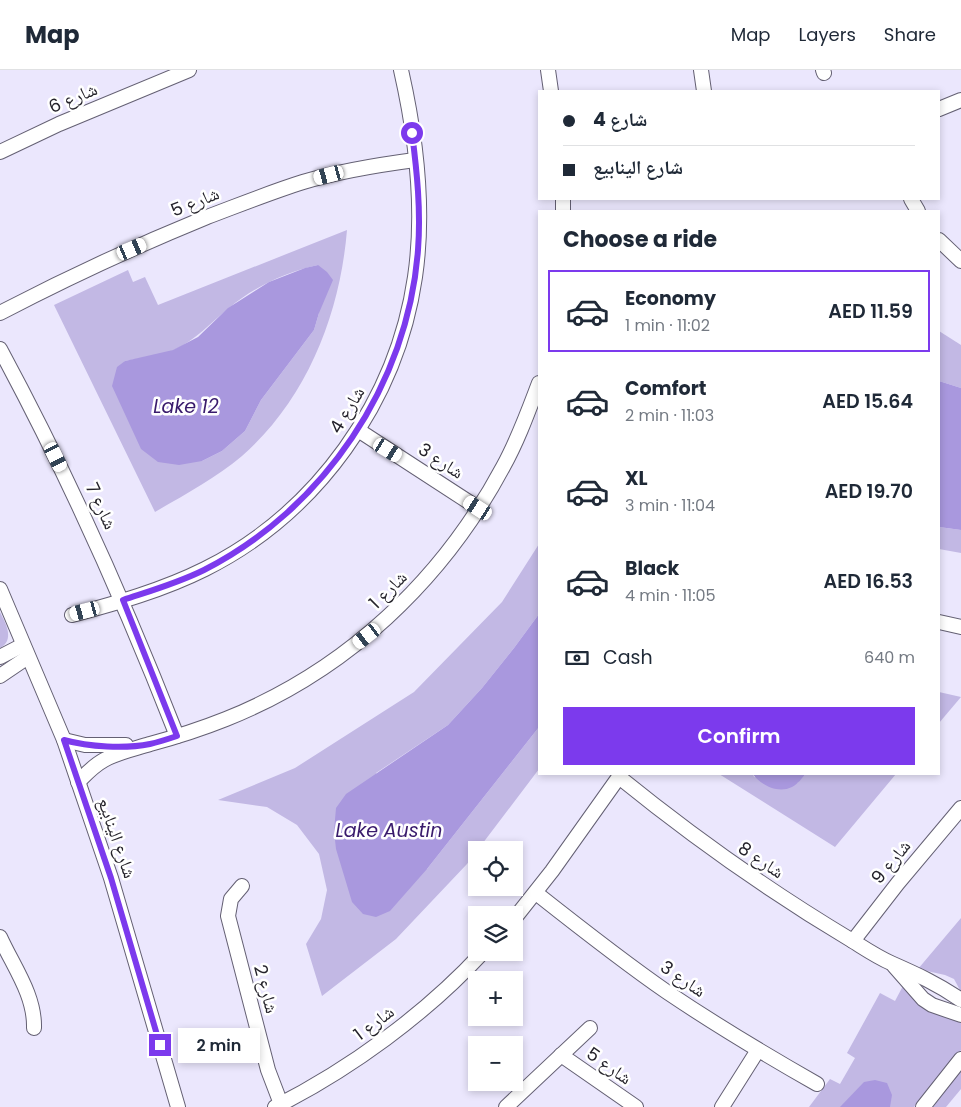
<!DOCTYPE html>
<meta charset="utf-8">
<style>
body{margin:0;font-family:Poppins,"Noto Naskh Arabic",sans-serif;background:#f6f6f7;color:#1f2937;height:100vh;display:flex;flex-direction:column;font-size:19px;white-space:nowrap}
*{box-sizing:border-box;margin:0}
p{font-size:16px;color:#747a83}
.icon{flex:none;width:28px;height:28px;fill:none;stroke:currentColor;stroke-width:2;stroke-linecap:round;stroke-linejoin:round}
.map{position:relative;flex:1;overflow:hidden}
.sheet{position:absolute;left:538px;top:140px;width:402px;height:565px;display:flex;flex-direction:column;background:#fff;border-radius:0px;box-shadow:0 2px 8px #0003}
.sheet>*{flex:none}
.guide{position:absolute;left:538px;top:20px;width:402px;height:110px;border-radius:0px;box-shadow:0 2px 8px #0003;display:grid;align-content:center;height:110px;padding:0 25px;background:#fff}
.fabs{position:absolute;left:468px;top:771px;display:grid;gap:10px}
.fabs a{display:grid;place-items:center;width:55px;height:55px;border-radius:0px;background:#fff;box-shadow:0 2px 8px #0003;font-size:25px}
.end{position:absolute;width:22px;height:22px;margin:-11px;border:6px solid #7c3aed;background:#fff;box-shadow:0 0 0 2px #fff}
.from{border-radius:50%}
.bubble{position:absolute;height:35px;border-radius:0px;background:#fff;box-shadow:0 2px 8px #0003;font-size:16px;font-weight:600;line-height:35px;text-align:center}
.car{position:absolute;width:15px;height:30px;margin:-15px -8px;border-radius:6px;box-shadow:0 0 4px 1px #0007;background:linear-gradient(#fff 24%,#345 0 40%,#fff 0 76%,#345 0 86%,#fff 0)}
.guide b{display:flex;align-items:center;gap:18px;height:48px;font-size:19px}
.guide b+b{border-top:1px solid #e0e1e3}
.guide i{width:12px;height:12px;background:#1f2937}
ul{padding:0;list-style:none}
li{display:flex;align-items:center;gap:15px;height:82px;margin:0 10px 8px;padding:0 15px;border:2px solid transparent;border-radius:0px}
li div{flex:1}
li b{display:block;font-size:19px}
li em{font-style:normal;font-weight:600}
li.current{border-color:#7c3aed}
li>.icon{width:45px;height:45px;stroke-width:1.5}
h2{padding:0 25px;font-size:22px;line-height:60px}
.pay{display:flex;align-items:center;gap:12px;height:55px;padding:0 25px;font-size:19px}
.pay p{margin-inline-start:auto}
.action{display:flex;gap:10px;margin-top:auto;padding:10px 25px}
.action a{flex:1;height:58px;border-radius:0px;background:#7c3aed;color:#fff;font-size:20px;font-weight:600;line-height:58px;text-align:center}
header{display:flex;align-items:center;gap:30px;box-sizing:border-box;height:70px;padding:0 25px;background:#fff;border-bottom:1px solid #e0e1e3}
header strong{font-size:24px}
nav{display:flex;gap:28px;margin-inline-start:auto;font-size:18px}
.map>svg:first-child{display:block}
</style>
<header>
<strong>Map</strong>
<nav><a>Map</a><a>Layers</a><a>Share</a></nav>
</header>
<div class="map">
<svg width="961" height="1037" viewBox="0 0 961 1037">
<rect width="100%" height="100%" fill="#ebe7fd"/>
<g fill="#c2b8e4" fill-rule="evenodd">
<path d="M347 160C340 244 307 329 242 386 216 408 184 425 155 442L54 235 128 200 133 212 145 207 158 235ZM318 195 319 243 314 260 261 330 245 361 222 381 202 391 142 379 113 316 125 291C141 288 159 286 174 280 196 270 210 253 229 238 254 217 286 202 318 195Z"/>
<path d="M939 261 961 275V318L939 311Z"/>
<path d="M939 457 961 460V483L939 479Z"/>
<path d="M539 474V544L514 578 482 618 448 655 376 703 427 799 539 657V699L467 794 396 869 322 926 306 874 321 849 327 820 319 784 297 755 267 737 218 730 295 698 414 622 502 532Z"/>
<path d="M0 542C6 554 15 570 0 578Z"/>
<path d="M939 622 961 627 939 653Z"/>
<path d="M719 704H753L754 707 797 713 806 704H896L835 777Z"/>
<path d="M961 848V922L954 909 945 905 918 899Z"/>
<path d="M904 914 961 949V980L914 1037H809L830 1009 840 1014 855 988 847 983 880 923 895 931Z"/>
<path d="M961 989V1019L946 1037H923Z"/>
</g>
<g fill="#a998de">
<path d="M318 195 327 202 333 210 319 243 314 260 261 330 245 361 222 381 202 391 179 395 158 392 141 379 112 316 117 297 125 291 173 280 198 267 228 238 269 212 305 198Z"/>
<path d="M939 311 961 318V460L939 457Z"/>
<path d="M539 544V657L427 799 390 841 376 847 363 844 352 832 336 779 334 761 336 738 346 724 448 655 482 618 514 578Z"/>
<path d="M753 704H806C802 708 798 714 792 717 778 724 760 715 753 704Z"/>
<path d="M875 1010 887 1013 892 1025 890 1037H840L864 1012Z"/>
</g>
<g fill="none" stroke-linecap="round" stroke-linejoin="round">
<defs>
<g id="minor">
<path d="M548 0 551 21"/>
<path d="M701 0 704 21"/>
<path d="M823 0 824 3"/>
<path d="M939 39 961 30"/>
<path d="M0 82 59 54 189 0"/>
<path d="M563 129V141"/>
<path d="M911 129 918 141"/>
<path d="M939 170 961 191"/>
<path d="M0 243C67 208 136 176 207 147 239 135 271 122 303 112 340 101 377 95 415 90"/>
<path d="M0 279C68 405 125 533 177 666"/>
<path d="M358 360 478 438"/>
<path d="M0 519 64 670 111 808 178 1037"/>
<path d="M72 545C117 533 163 520 205 499 317 443 397 331 415 207 425 139 416 66 401 0"/>
<path d="M939 552 961 557"/>
<path d="M0 587 23 575"/>
<path d="M0 606 28 587"/>
<path d="M64 670 85 675H126"/>
<path d="M619 707C693 767 769 821 851 870 864 878 877 887 891 893 916 904 938 914 961 930"/>
<path d="M78 712C86 704 93 696 104 690 118 682 134 679 150 674 176 667 201 659 226 649 346 601 442 511 503 397 518 370 528 342 539 313"/>
<path d="M242 816 231 829 228 846 268 1000 281 1034"/>
<path d="M536 823C579 857 622 891 667 922 716 955 766 985 817 1014"/>
<path d="M514 849 552 801 621 704"/>
<path d="M0 867C13 896 35 925 34 958"/>
<path d="M853 871 898 813 961 738"/>
<path d="M894 896 923 929 932 935 961 945"/>
<path d="M561 985 636 1037"/>
<path d="M275 1037C350 999 426 944 483 882"/>
<path d="M506 1037 590 958"/>
<path d="M722 1037 758 980"/>
<path d="M923 1037 961 989"/>
</g>
</defs>
<use href="#minor" stroke="#646073" stroke-width="16"/>
<use href="#minor" stroke="#fff" stroke-width="14"/>
</g>
<g fill="none" stroke-linecap="round" stroke-linejoin="round">
<path stroke="#7c3aed" stroke-width="6" d="M160 975 111 808 64 670C89 677 125 679 150 674 159 672 168 669 177 666L123 530C150 521 178 513 204 500 324 439 408 314 418 180 421 141 417 102 412 63"/>
</g>
<g text-anchor="middle" stroke-width="5" stroke-linejoin="round" paint-order="stroke">
<g font-size="18" fill="#25232b" stroke="#fff">
<text transform="translate(73 28) rotate(-23)" y="6">شارع 6</text>
<text transform="translate(195 132) rotate(-22)" y="6">شارع 5</text>
<text transform="translate(347 340) rotate(-59)" y="6">شارع 4</text>
<text transform="translate(441 391) rotate(33)" y="6">شارع 3</text>
<text transform="translate(101 436) rotate(65)" y="6">شارع 7</text>
<text transform="translate(388 520) rotate(-45)" y="6">شارع 1</text>
<text transform="translate(117 768) rotate(71)" y="6">شارع الينابيع</text>
<text transform="translate(761 790) rotate(34)" y="6">شارع 8</text>
<text transform="translate(891 792) rotate(-51)" y="6">شارع 9</text>
<text transform="translate(683 909) rotate(34)" y="6">شارع 3</text>
<text transform="translate(266 919) rotate(75)" y="6">شارع 2</text>
<text transform="translate(374 953) rotate(-37)" y="6">شارع 1</text>
<text transform="translate(609 996) rotate(35)" y="6">شارع 5</text>
</g>
<g font-size="19" font-style="italic" fill="#391b6c" stroke="#fff">
<text x="186" y="343">Lake 12</text>
<text x="389" y="767">Lake Austin</text>
</g>
</g>
</svg>
<div class="fabs">
<a><svg class="icon" aria-label="locate" viewBox="0 0 24 24"><circle cx="12" cy="12" r="6"/><path d="M12 2v4M12 18v4M2 12h4M18 12h4"/></svg></a>
<a><svg class="icon" aria-label="layers" viewBox="0 0 24 24"><path d="M12 4l9 5-9 5-9-5zM3 14l9 5 9-5"/></svg></a>
<a>+</a>
<a>−</a>
</div>
<i class="end from" style="left:412px;top:63px"></i>
<i class="end" style="left:160px;top:975px"></i>
<div class="bubble" style="left:178px;top:958px;width:82px">2 min</div>
<i class="car" style="left:329px;top:105px;rotate:255deg"></i>
<i class="car" style="left:132px;top:179px;rotate:67deg"></i>
<i class="car" style="left:388px;top:380px;rotate:121deg"></i>
<i class="car" style="left:56px;top:387px;rotate:154deg"></i>
<i class="car" style="left:478px;top:438px;rotate:303deg"></i>
<i class="car" style="left:85px;top:541px;rotate:255deg"></i>
<i class="car" style="left:367px;top:566px;rotate:232deg"></i>
<div class="guide">
<b><i class="from"></i>شارع 4</b>
<b><i></i>شارع الينابيع</b>
</div>
<section class="sheet">
<h2>Choose a ride</h2>
<ul>
<li class="current"><svg class="icon" aria-label="car" viewBox="0 0 24 24"><path d="M5 17H2v-5l4-1 3-4h7l3 4 3 1v5h-3M9 17h6M6 11h13"/><circle cx="7" cy="17" r="2"/><circle cx="17" cy="17" r="2"/></svg><div><b>Economy</b><p>1 min · 11:02</p></div><em>AED 11.59</em></li>
<li><svg class="icon" aria-label="car" viewBox="0 0 24 24"><path d="M5 17H2v-5l4-1 3-4h7l3 4 3 1v5h-3M9 17h6M6 11h13"/><circle cx="7" cy="17" r="2"/><circle cx="17" cy="17" r="2"/></svg><div><b>Comfort</b><p>2 min · 11:03</p></div><em>AED 15.64</em></li>
<li><svg class="icon" aria-label="car" viewBox="0 0 24 24"><path d="M5 17H2v-5l4-1 3-4h7l3 4 3 1v5h-3M9 17h6M6 11h13"/><circle cx="7" cy="17" r="2"/><circle cx="17" cy="17" r="2"/></svg><div><b>XL</b><p>3 min · 11:04</p></div><em>AED 19.70</em></li>
<li><svg class="icon" aria-label="car" viewBox="0 0 24 24"><path d="M5 17H2v-5l4-1 3-4h7l3 4 3 1v5h-3M9 17h6M6 11h13"/><circle cx="7" cy="17" r="2"/><circle cx="17" cy="17" r="2"/></svg><div><b>Black</b><p>4 min · 11:05</p></div><em>AED 16.53</em></li>
</ul>
<div class="pay"><svg class="icon" aria-label="cash" viewBox="0 0 24 24"><path d="M3 7h18v10H3z"/><circle cx="12" cy="12" r="2"/></svg>Cash<p>640 m</p></div>
<div class="action"><a>Confirm</a></div>
</section>
</div>
